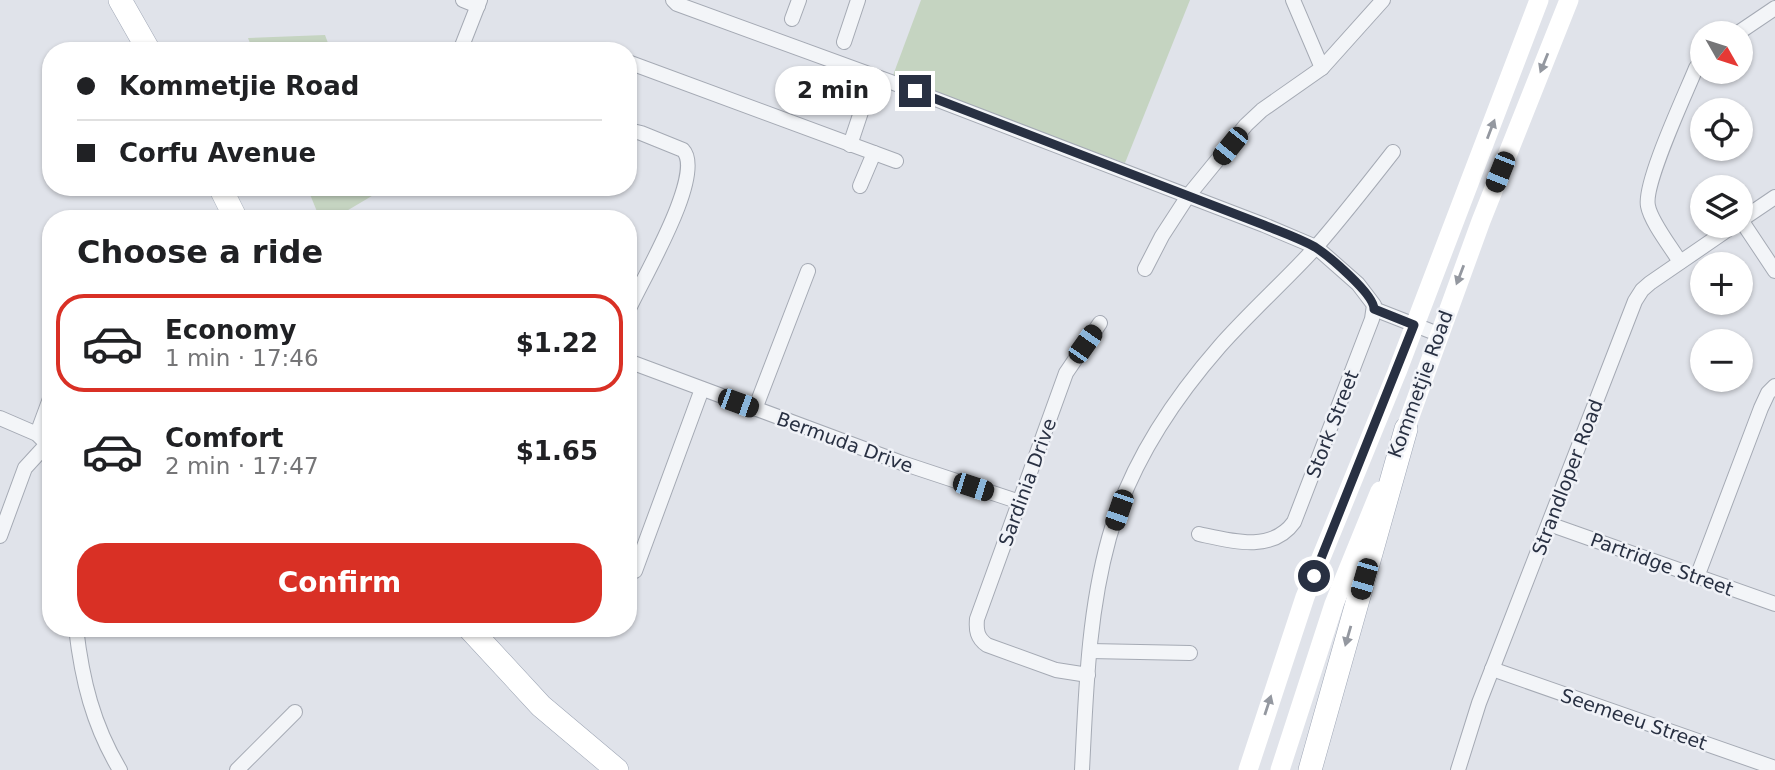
<!DOCTYPE html>
<meta charset="utf-8">
<style>
body{margin:0;font-family:"DejaVu Sans",sans-serif;background:#f2f2f2;color:#202124;height:100vh;display:flex;flex-direction:column;font-size:26px;white-space:nowrap}
*{box-sizing:border-box;margin:0}
p{font-size:23px;color:#757577}
.icon{flex:none;width:38px;height:38px;fill:none;stroke:currentColor;stroke-width:2;stroke-linecap:round;stroke-linejoin:round}
.map{position:relative;flex:1;overflow:hidden}
.sheet{position:absolute;left:42px;top:210px;width:595px;height:427px;display:flex;flex-direction:column;background:#fff;border-radius:28px;box-shadow:0 2px 5px #0004}
.sheet>*{flex:none}
.guide{position:absolute;left:42px;top:42px;width:595px;height:154px;border-radius:28px;box-shadow:0 2px 5px #0004;display:grid;align-content:center;height:154px;padding:0 35px;background:#fff}
.needle{width:46px;rotate:129deg}
.controls{position:absolute;left:1690px;top:21px;display:grid;gap:14px}
.controls a{display:grid;place-items:center;width:63px;height:63px;border-radius:50%;background:#fff;box-shadow:0 2px 5px #0004;font-size:35px}
.end{position:absolute;width:32px;height:32px;margin:-16px;border:9px solid #283042;background:#fff;box-shadow:0 0 0 4px #fff}
.from{border-radius:50%}
.bubble{position:absolute;height:49px;border-radius:24px;background:#fff;box-shadow:0 2px 5px #0004;font-size:23px;font-weight:700;line-height:49px;text-align:center}
.car{position:absolute;width:21px;height:42px;margin:-21px -10px;border-radius:9px;box-shadow:0 0 5px 2px #0007;background:linear-gradient(#222 24%,#8ab4d8 0 40%,#222 0 76%,#8ab4d8 0 86%,#222 0)}
.guide b{display:flex;align-items:center;gap:24px;height:66px;font-size:26px}
.guide b+b{border-top:2px solid #e0e0e0}
.guide i{width:18px;height:18px;background:#202124}
ul{padding:0;list-style:none}
li{display:flex;align-items:center;gap:21px;height:98px;margin:0 14px 10px;padding:0 21px;border:4px solid transparent;border-radius:28px}
li div{flex:1}
li b{display:block;font-size:26px}
li em{font-style:normal;font-weight:700}
li.active{border-color:#d93025}
li>.icon{width:63px;height:63px;stroke-width:1.5}
h2{padding:0 35px;font-size:32px;line-height:84px}
.cta{display:flex;gap:14px;margin-top:auto;padding:14px 35px}
.cta a{flex:1;height:80px;border-radius:28px;background:#d93025;color:#fff;font-size:28px;font-weight:700;line-height:80px;text-align:center}
.map>svg:first-child{display:block}
</style>
<div class="map">
<svg width="1775" height="770" viewBox="0 0 1775 770">
<rect width="100%" height="100%" fill="#e0e3ea"/>
<g fill="#c5d4c1">
<path d="M921 0H1190L1125 163 892 78Z"/>
<path d="M325 35 331 51H253L248 38Z"/>
<path d="M307 187H387L333 219H320Z"/>
</g>
<g fill="none" stroke-linecap="round" stroke-linejoin="round">
<defs>
<g id="street">
<path d="M463 0 478 6"/>
<path d="M673 0 677 4 891 82 1264 225 1316 247 1358 284 1374 305 1372 319 1294 522C1272 553 1231 541 1199 534"/>
<path d="M1293 0 1322 68"/>
<path d="M792 19 799 0"/>
<path d="M1738 33 1775 8"/>
<path d="M844 42 858 0"/>
<path d="M460 51 480 0"/>
<path d="M628 62 896 161"/>
<path d="M628 130 641 133 683 150C706 174 640 283 628 311"/>
<path d="M850 145 873 76"/>
<path d="M860 186 874 153"/>
<path d="M1741 220 1775 271"/>
<path d="M1741 220 1775 197"/>
<path d="M1680 262C1671 247 1651 222 1648 206 1643 184 1686 93 1696 68L1703 58"/>
<path d="M1145 269 1162 236 1188 196 1246 125 1262 110 1322 68 1383 0"/>
<path d="M1374 309 1438 334"/>
<path d="M628 361 902 463 1020 502"/>
<path d="M755 409 808 271"/>
<path d="M0 418 37 434 51 448"/>
<path d="M37 434 51 396"/>
<path d="M1549 524 1775 604"/>
<path d="M0 536 25 468 47 444"/>
<path d="M635 571 702 389"/>
<path d="M1697 577 1761 408 1768 393 1775 386"/>
<path d="M76 628C82 680 93 725 120 770"/>
<path d="M1090 651 1190 653"/>
<path d="M1492 669 1775 768"/>
<path d="M1088 675 1056 670 987 645C977 638 976 630 977 619L1066 373 1100 323"/>
<path d="M237 770 295 712"/>
<path d="M1082 770C1086 692 1088 614 1109 538 1129 466 1171 402 1220 346 1250 312 1285 281 1316 247 1343 216 1368 184 1393 152"/>
<path d="M1458 770 1479 703 1635 301 1642 290 1650 283 1733 226"/>
</g>
<g id="primary">
<path d="M120 0 149 51"/>
<path d="M220 187 236 219"/>
<path d="M469 628 541 706 617 770"/>
<path d="M1310 770 1406 429"/>
</g>
</defs>
<use href="#street" stroke="#a5aab4" stroke-width="16"/>
<use href="#primary" stroke="#9fa7b6" stroke-width="24"/>
<use href="#street" stroke="#f3f5f8" stroke-width="14"/>
<g stroke="#fff" stroke-width="19">
<path d="M1401 441 1481 221 1569 0"/>
<path d="M1248 770 1305 597 1397 372 1539 0"/>
<path d="M1280 770 1334 604 1380 491"/>
</g>
<use href="#primary" stroke="#fff" stroke-width="23"/>
</g>
<defs><path id="oneway-solid" d="M-6-.8H1V-3.2L6.5 0L1 3.2V.8H-6Z" transform="scale(1.75)"/></defs>
<g fill="#9498a0">
<use href="#oneway-solid" transform="translate(1544 63) rotate(112)"/>
<use href="#oneway-solid" transform="translate(1491 129) rotate(-69)"/>
<use href="#oneway-solid" transform="translate(1460 275) rotate(111)"/>
<use href="#oneway-solid" transform="translate(1348 636) rotate(106)"/>
<use href="#oneway-solid" transform="translate(1268 705) rotate(-72)"/>
</g>
<g fill="none" stroke-linecap="round" stroke-linejoin="round">
<path stroke="#283042" stroke-width="9" d="M915 91 1264 225C1281 232 1299 238 1315 247 1329 256 1374 294 1374 309L1414 325 1314 576"/>
</g>
<g text-anchor="middle" stroke-width="5" stroke-linejoin="round" paint-order="stroke">
<g font-size="19" fill="#283042" stroke="#f0f2f7">
<text transform="translate(1420 384) rotate(-70)" y="7">Kommetjie Road</text>
<text transform="translate(1332 424) rotate(-69)" y="7">Stork Street</text>
<text transform="translate(845 442) rotate(20)" y="7">Bermuda Drive</text>
<text transform="translate(1567 477) rotate(-69)" y="7">Strandloper Road</text>
<text transform="translate(1027 482) rotate(-70)" y="7">Sardinia Drive</text>
<text transform="translate(1662 564) rotate(20)" y="7">Partridge Street</text>
<text transform="translate(1634 719) rotate(19)" y="7">Seemeeu Street</text>
</g>
</g>
</svg>
<div class="controls">
<a><svg class="needle" viewBox="-14 -14 28 28"><path d="M0-13l5 13h-10z" fill="#e53935"/><path d="M0 13l5-13h-10z" fill="#757577"/></svg></a>
<a><svg class="icon" aria-label="locate" viewBox="0 0 24 24"><circle cx="12" cy="12" r="6"/><path d="M12 2v4M12 18v4M2 12h4M18 12h4"/></svg></a>
<a><svg class="icon" aria-label="layers" viewBox="0 0 24 24"><path d="M12 4l9 5-9 5-9-5zM3 14l9 5 9-5"/></svg></a>
<a>+</a>
<a>−</a>
</div>
<i class="end from" style="left:1314px;top:576px"></i>
<i class="end" style="left:915px;top:91px"></i>
<div class="bubble" style="left:775px;top:66px;width:116px">2 min</div>
<i class="car" style="left:1230px;top:146px;rotate:219deg"></i>
<i class="car" style="left:1500px;top:172px;rotate:202deg"></i>
<i class="car" style="left:1085px;top:344px;rotate:35deg"></i>
<i class="car" style="left:738px;top:403px;rotate:110deg"></i>
<i class="car" style="left:973px;top:487px;rotate:108deg"></i>
<i class="car" style="left:1119px;top:510px;rotate:199deg"></i>
<i class="car" style="left:1364px;top:579px;rotate:196deg"></i>
<div class="guide">
<b><i class="from"></i>Kommetjie Road</b>
<b><i></i>Corfu Avenue</b>
</div>
<section class="sheet">
<h2>Choose a ride</h2>
<ul>
<li class="active"><svg class="icon" aria-label="car" viewBox="0 0 24 24"><path d="M5 17H2v-5l4-1 3-4h7l3 4 3 1v5h-3M9 17h6M6 11h13"/><circle cx="7" cy="17" r="2"/><circle cx="17" cy="17" r="2"/></svg><div><b>Economy</b><p>1 min · 17:46</p></div><em>$1.22</em></li>
<li><svg class="icon" aria-label="car" viewBox="0 0 24 24"><path d="M5 17H2v-5l4-1 3-4h7l3 4 3 1v5h-3M9 17h6M6 11h13"/><circle cx="7" cy="17" r="2"/><circle cx="17" cy="17" r="2"/></svg><div><b>Comfort</b><p>2 min · 17:47</p></div><em>$1.65</em></li>
</ul>
<div class="cta"><a>Confirm</a></div>
</section>
</div>
